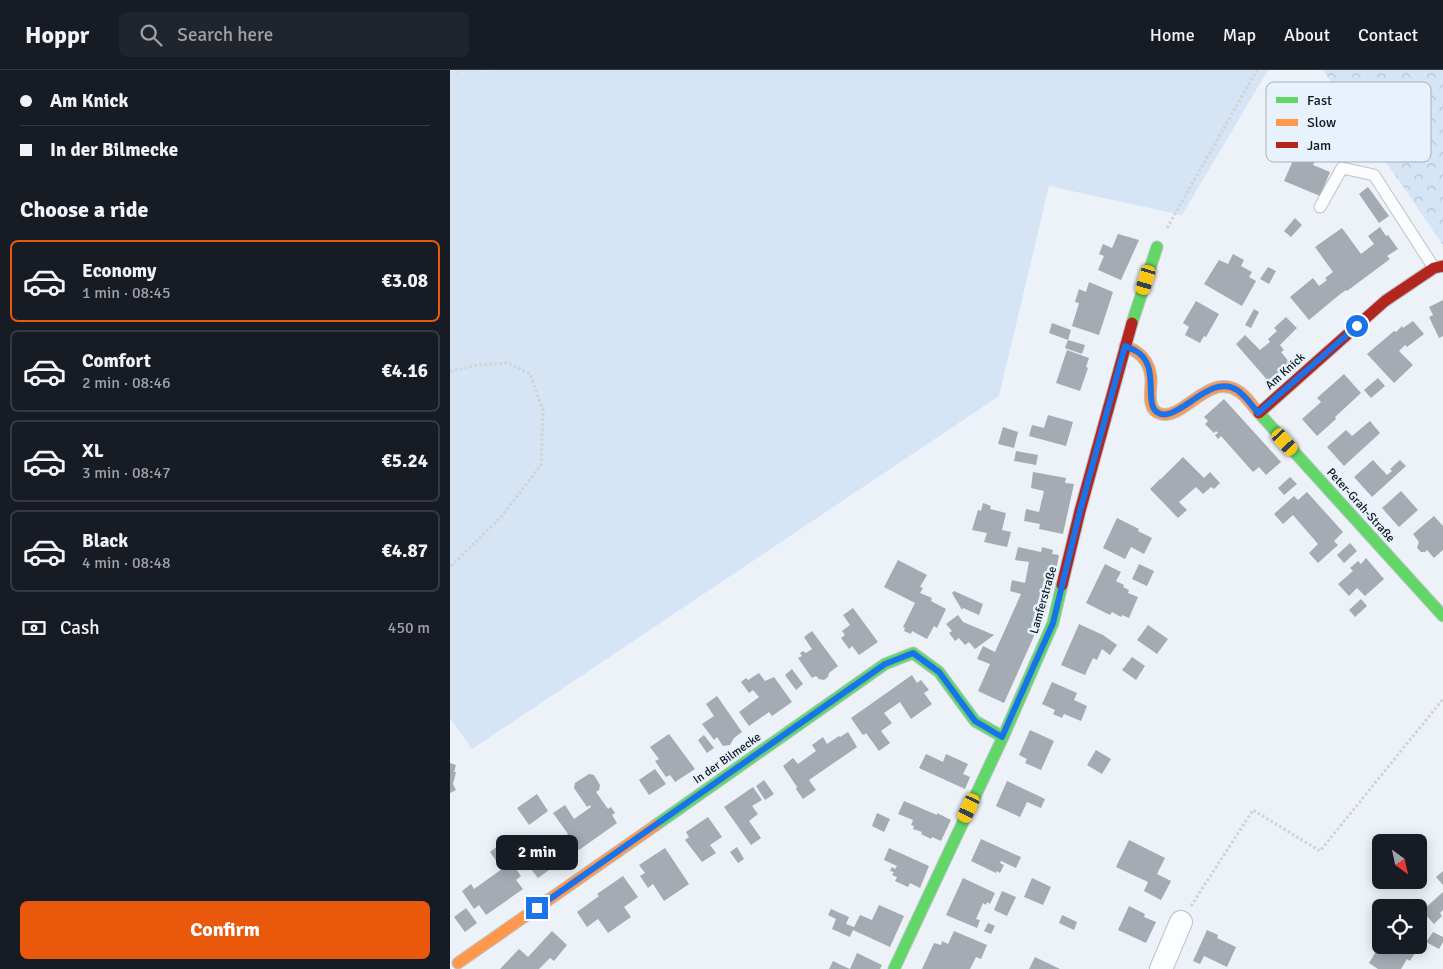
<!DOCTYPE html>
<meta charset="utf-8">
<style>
body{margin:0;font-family:Signika,sans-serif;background:#20242c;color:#f1f3f6;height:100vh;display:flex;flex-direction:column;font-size:19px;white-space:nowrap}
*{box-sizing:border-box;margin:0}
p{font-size:16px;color:#9ea1a6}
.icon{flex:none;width:28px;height:28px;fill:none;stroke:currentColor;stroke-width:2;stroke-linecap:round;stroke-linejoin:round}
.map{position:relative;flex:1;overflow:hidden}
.drawer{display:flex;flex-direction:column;background:#171b24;width:450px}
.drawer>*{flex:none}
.banner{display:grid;align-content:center;height:110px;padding:0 20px;background:#171b24}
.needle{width:32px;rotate:147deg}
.fabs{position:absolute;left:922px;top:764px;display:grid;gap:10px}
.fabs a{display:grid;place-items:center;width:55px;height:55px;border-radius:8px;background:#171b24;box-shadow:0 2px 12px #0003;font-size:25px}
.end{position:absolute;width:22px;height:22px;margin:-11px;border:6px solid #1a73e8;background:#fff;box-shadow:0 0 0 2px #fff}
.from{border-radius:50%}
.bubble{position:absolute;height:35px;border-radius:8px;background:#171b24;box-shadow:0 2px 12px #0003;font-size:16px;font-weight:800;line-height:35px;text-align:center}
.car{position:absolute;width:15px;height:30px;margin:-15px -8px;border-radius:6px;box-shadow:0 0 4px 1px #0007;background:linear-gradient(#f5c518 24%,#345 0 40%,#f5c518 0 76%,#345 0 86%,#f5c518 0)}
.banner b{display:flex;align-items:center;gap:18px;height:48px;font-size:19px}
.banner b+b{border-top:1px solid #363941}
.banner i{width:12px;height:12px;background:#f1f3f6}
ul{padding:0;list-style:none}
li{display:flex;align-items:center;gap:15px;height:82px;margin:0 10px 8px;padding:0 10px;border:2px solid #363941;border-radius:8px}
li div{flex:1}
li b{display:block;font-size:19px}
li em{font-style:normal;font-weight:800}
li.selected{border-color:#ea580c}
li>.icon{width:45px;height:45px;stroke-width:1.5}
h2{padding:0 20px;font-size:22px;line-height:60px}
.pay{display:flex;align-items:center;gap:12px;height:55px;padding:0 20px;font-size:19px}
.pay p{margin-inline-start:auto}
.cta{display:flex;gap:10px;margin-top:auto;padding:10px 20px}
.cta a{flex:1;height:58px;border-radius:8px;background:#ea580c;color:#fff;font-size:20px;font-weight:800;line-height:58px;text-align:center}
header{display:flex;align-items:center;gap:30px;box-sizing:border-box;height:70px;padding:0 25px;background:#171b24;border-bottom:1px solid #363941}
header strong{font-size:24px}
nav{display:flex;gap:28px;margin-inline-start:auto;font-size:18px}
.search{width:350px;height:45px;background:#20242c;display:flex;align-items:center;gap:12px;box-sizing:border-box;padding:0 18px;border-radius:8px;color:#9ea1a6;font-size:19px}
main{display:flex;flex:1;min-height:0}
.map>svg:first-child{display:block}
</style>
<header>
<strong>Hoppr</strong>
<div class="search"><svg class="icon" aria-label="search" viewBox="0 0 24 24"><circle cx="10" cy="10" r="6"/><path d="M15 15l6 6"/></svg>Search here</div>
<nav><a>Home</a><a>Map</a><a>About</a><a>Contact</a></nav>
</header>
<main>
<section class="drawer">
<div class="banner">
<b><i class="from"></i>Am Knick</b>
<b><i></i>In der Bilmecke</b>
</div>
<h2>Choose a ride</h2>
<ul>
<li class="selected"><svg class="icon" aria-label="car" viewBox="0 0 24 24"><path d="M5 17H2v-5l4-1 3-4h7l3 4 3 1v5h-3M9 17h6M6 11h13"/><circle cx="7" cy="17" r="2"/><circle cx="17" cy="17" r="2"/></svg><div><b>Economy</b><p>1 min · 08:45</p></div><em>€3.08</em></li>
<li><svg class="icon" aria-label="car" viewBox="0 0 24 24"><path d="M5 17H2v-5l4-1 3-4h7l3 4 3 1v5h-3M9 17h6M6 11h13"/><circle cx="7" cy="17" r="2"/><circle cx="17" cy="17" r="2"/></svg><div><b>Comfort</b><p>2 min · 08:46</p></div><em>€4.16</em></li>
<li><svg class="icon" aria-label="car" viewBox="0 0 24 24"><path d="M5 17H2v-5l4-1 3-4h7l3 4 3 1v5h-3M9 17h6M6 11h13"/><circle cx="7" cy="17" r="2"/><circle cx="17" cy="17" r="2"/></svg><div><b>XL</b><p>3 min · 08:47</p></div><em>€5.24</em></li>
<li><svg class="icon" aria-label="car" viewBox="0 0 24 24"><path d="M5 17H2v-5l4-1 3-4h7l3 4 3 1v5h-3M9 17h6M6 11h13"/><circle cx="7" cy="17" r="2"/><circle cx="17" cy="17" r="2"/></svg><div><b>Black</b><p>4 min · 08:48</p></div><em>€4.87</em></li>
</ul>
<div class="pay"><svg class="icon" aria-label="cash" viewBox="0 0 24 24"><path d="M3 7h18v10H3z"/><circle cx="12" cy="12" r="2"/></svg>Cash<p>450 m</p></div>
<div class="cta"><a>Confirm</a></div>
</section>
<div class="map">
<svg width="993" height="899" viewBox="0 0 993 899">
<defs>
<pattern id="forest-crowns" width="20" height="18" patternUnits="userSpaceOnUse" patternTransform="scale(1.25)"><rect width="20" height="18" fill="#d5e5f6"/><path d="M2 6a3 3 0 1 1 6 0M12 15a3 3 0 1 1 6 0" fill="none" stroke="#b6c4d3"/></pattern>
</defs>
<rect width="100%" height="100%" fill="#ecf2f7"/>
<path fill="#d5e5f6" d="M45 0H818L732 145 599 116 549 326 22 679 0 648V3L21 5Z"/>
<g fill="url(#forest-crowns)">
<path d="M0 0H45L21 5 0 3Z"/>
<path d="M873 0H993V175Z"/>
</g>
<g fill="#a4abb2">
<path d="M856 82 867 86 863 95 880 102 870 126 834 111 844 88 852 91Z"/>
<path d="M918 117 939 146 929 153 909 124Z"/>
<path d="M845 148 852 155 841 167 834 161Z"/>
<path d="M930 157 936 166 938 165 948 179 937 186 940 189 897 221 896 220 889 225 859 250 840 227 863 208 869 216 877 210 875 208 883 202 865 177 892 158 911 184 924 174 918 166Z"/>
<path d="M668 164 689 170 671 210 648 200 654 186 649 184 653 174 662 178Z"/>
<path d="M783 184 794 190 791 196 802 202 799 207 806 211 792 236 754 214 769 190 778 194Z"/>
<path d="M818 197 826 201 819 214 810 209Z"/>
<path d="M639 212 663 222 649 265 622 256 629 233 625 232 629 219 636 222Z"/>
<path d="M993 230V266L989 268 979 247 983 245 979 237Z"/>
<path d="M746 231 769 244 756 267 754 266 750 273 735 265 739 257 733 253Z"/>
<path d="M804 239 809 242 801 258 795 255Z"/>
<path d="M836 247 847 258 830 275 834 280 831 282 840 293 819 312 786 274 795 265 810 280 820 272 818 269 827 261 824 258Z"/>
<path d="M963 251 974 264 957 277 955 275 949 281 963 295 944 313 917 284 944 261 946 262 952 256 953 258Z"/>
<path d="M602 253 621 260 618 270 635 275 632 284 615 278 618 270 599 263Z"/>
<path d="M617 280 639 288 636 297 638 298 630 321 606 313Z"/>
<path d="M894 304 911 323 885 347 886 349 867 366 852 349 871 332 867 328Z"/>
<path d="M928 308 935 316 921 328 914 320Z"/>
<path d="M774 329 831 392 816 405 809 397 803 402 771 366 768 369 765 365 768 363 766 361 764 363 755 354 758 351 754 347Z"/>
<path d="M598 345 623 352 616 376 579 366 582 355 594 358Z"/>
<path d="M920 351 930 363 894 396 877 377 896 360 902 366Z"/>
<path d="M553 357 568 362 564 378 548 374Z"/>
<path d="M566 381 588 385 586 395 564 391Z"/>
<path d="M733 387 754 408 760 402 770 413 764 419 761 417 753 424 746 417 729 432 737 440 728 448 700 419 710 409H711Z"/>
<path d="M923 390 937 405 942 401 940 399 950 390 956 396 922 427 904 407Z"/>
<path d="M583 402 616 408 615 413 624 414 613 464 589 459 590 454 574 451 576 439 589 442 594 421 581 418Z"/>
<path d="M840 407 847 414 834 425 828 418Z"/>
<path d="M951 421 968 440 949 457 932 438Z"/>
<path d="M857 422 893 462 884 471 888 475 868 493 859 483 868 474 843 445 833 454 824 444 844 426 848 430Z"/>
<path d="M533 433 541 436 540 439 556 443 552 460 561 462 557 477 534 472 537 463 522 460 528 440 531 441Z"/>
<path d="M984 446 993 456V480L984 488 977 480 975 482H971L967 478 969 472 963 464Z"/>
<path d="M667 448 689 459 688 461 702 468 694 484 681 477 675 489 653 478Z"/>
<path d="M900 473 907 481 894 493 887 485Z"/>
<path d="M568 477 591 482 592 477 603 480 602 484 609 485 603 518 581 573 554 633 528 621 540 594 527 589 533 576 545 582 571 524 560 521 562 510 575 513 579 492 565 490Z"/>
<path d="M916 488 934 509 915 526 907 518 899 526 888 514 903 501 900 498 908 491 911 494Z"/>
<path d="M448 490 477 505 470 517 473 518 470 523 482 528 481 531 496 539 487 558 484 556 477 569 462 561 461 564 454 561 455 558 453 557 465 533 434 517Z"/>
<path d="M655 494 671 502 666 511 674 515 673 517 679 520 678 523 688 527 679 548 672 545 671 547 662 542 660 545 636 533Z"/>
<path d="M689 494 704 501 697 516 682 509Z"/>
<path d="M504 521 533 534 529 545 513 538 512 540 502 523Z"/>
<path d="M911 529 917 536 905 547 899 540Z"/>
<path d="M403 538 428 572 409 585 402 576 399 579 391 568 395 565 392 561 400 555 393 545Z"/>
<path d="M508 545 513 552 544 565 525 579 519 572 515 575 509 568 505 571 499 563 502 561 496 554Z"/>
<path d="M629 554 653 565 667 575 660 585 652 579 647 590 643 588 635 605 611 595Z"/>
<path d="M698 555 718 569 707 584 687 570Z"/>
<path d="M362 561 388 596 379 603 378 607 374 610 369 609 366 606 362 608 348 588 352 586 350 583 353 581 356 583 362 579 354 567Z"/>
<path d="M682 587 695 596 686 610 672 600Z"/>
<path d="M342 599 353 614 346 620 335 605Z"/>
<path d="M309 603 315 611 324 607 342 632 322 646 319 642 299 656 289 642 309 627 303 620 299 623 291 612 296 608 298 610Z"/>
<path d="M462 605 467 613 471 610 479 620 474 623 482 634 461 649 450 632 434 643 442 653 431 661 440 673 429 681 416 663 414 665 412 664 401 648Z"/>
<path d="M602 612 627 623 624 630 637 636 631 651 614 644 612 648 603 644 605 640 592 634Z"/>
<path d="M267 626 292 662 284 668 280 675 273 676 267 667 264 670 252 654 264 646 256 634Z"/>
<path d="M580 660 604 671 591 700 575 693 577 689 569 685Z"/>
<path d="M398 662 407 677 359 710 366 720 353 729 346 719 347 717 333 696 343 688 348 694 366 681 362 675 373 667 377 674 389 666 390 667Z"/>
<path d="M219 664 245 699 225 712 220 705 216 707 205 691 209 689 200 677Z"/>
<path d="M254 665 264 678 257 683 248 670Z"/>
<path d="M646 680 661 689 652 704 637 695Z"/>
<path d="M476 684 493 692 496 684 518 694 513 704 520 707 515 719 469 698Z"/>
<path d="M0 693 6 695 4 702H6L3 714 6 720 0 723Z"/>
<path d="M205 699 216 714 199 725 189 710Z"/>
<path d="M139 704 144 705 150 715 149 720 146 722 158 739 161 737 165 743 162 745 167 753 129 780 125 775 122 777 118 774 114 767 118 764 103 743 115 735 124 749 141 737 140 735 137 737 124 718 125 713Z"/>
<path d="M314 710 324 724 315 730 306 716Z"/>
<path d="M557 711 595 729 591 738 577 732 570 747 546 736Z"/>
<path d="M303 717 312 730 302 736 308 744 299 751 311 768 301 775 274 737Z"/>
<path d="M87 724 98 741 79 755 67 738Z"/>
<path d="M454 731 487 745V743L501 750 491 771 482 767 481 769 471 764 472 762 463 759 464 756 461 755 463 750 448 744Z"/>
<path d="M427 743 440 749 434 762 422 756Z"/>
<path d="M258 747 272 767 260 775 266 783 252 792 235 770 239 767 236 762Z"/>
<path d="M531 769 571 787 566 798 551 791 550 793 554 795 550 803 547 801 546 803 521 791Z"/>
<path d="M679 770 715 788 707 804 721 811 711 830 694 821 698 812 666 797Z"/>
<path d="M49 775 71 806 66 810 73 819 36 845 29 835 24 839 12 821 21 814 24 819 52 799 40 782Z"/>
<path d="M103 776 113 790 88 808 77 794Z"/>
<path d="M287 777 294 789 288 793 280 782Z"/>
<path d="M215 778 239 814 214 831 203 814 198 818 190 806 195 803 189 795Z"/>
<path d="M439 778 479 796 470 818 460 813 458 817 445 811 447 807 442 805 444 802 440 801 442 797 445 799 447 796 434 790Z"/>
<path d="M993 801V815L986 807Z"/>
<path d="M173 806 188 827 174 837 181 847 158 863 148 849 137 857 127 842 149 826 147 824Z"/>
<path d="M513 808 545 823 540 834 537 832 536 835 533 833 526 849 530 850 527 858 496 845Z"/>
<path d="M582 808 601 817 593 835 574 827Z"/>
<path d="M552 821 566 827 557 846 544 840Z"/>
<path d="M993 822V840L990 843 992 846 984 854 972 841Z"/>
<path d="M429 835 454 846 440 877 403 860 400 867 382 859 386 849 378 845 381 839 399 847 396 854 404 857 410 845 422 850Z"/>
<path d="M679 836 695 844 694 847 706 852 696 873 668 860Z"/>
<path d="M16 838 27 853 15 862 4 847Z"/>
<path d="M612 845 627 852 624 860 609 853Z"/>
<path d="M538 853 545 856 541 864 534 861Z"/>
<path d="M757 860 768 865 767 868 786 877 777 897 754 886 750 894 743 891Z"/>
<path d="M102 861 117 875 104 891 100 888 89 899H50L69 879 78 887Z"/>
<path d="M504 861 537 875 531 889 526 887 520 899H472L484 873 491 875 492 871 498 874Z"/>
<path d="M983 862 993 867V872L989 879 976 872Z"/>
<path d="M969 867 973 870 960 891 957 889 951 899H928L919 893 931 873V875H969Z"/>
<path d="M407 883 432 895 430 899H400Z"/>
<path d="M585 887 610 899H579Z"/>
<path d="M383 891 389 894 400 899H379Z"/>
</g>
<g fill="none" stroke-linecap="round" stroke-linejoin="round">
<defs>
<path id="lane" d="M870 137 892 98 924 105 984 198"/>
<path id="street" d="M711 899 731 852"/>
<g id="fast">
<path d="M682 253 707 177"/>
<path d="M809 343 993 546"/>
<path d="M206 755 435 594 463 583 489 602 525 651 553 667"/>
<path d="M444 899 553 667 603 553 612 515"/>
</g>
<g id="slow">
<path d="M675 276C682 279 689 282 694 289 698 294 700 300 701 307 702 318 695 340 711 344 733 350 759 302 788 321 797 326 802 336 809 343"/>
<path d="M8 893 206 755"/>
</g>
<g id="jam">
<path d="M809 343 935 231 984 198 993 196"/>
<path d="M612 515 630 441 682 253"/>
</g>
</defs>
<use href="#lane" stroke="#bcc3ca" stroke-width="13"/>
<use href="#street" stroke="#bcc3ca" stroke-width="24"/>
<use href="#fast" stroke="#bcc3ca" stroke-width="13"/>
<use href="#slow" stroke="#bcc3ca" stroke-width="13"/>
<use href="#jam" stroke="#bcc3ca" stroke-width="13"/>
<g stroke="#d1d3d4" stroke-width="3" stroke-dasharray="2.5 2.5" stroke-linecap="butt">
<path d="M717 158 807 0"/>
<path d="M0 301 28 295 58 293 80 304 93 340 91 395 52 446 0 497"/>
<path d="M741 836 803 740 870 781 993 629"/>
</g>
<use href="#lane" stroke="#fcfdfe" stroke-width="11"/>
<use href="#street" stroke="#fcfdfe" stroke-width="22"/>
<use href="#fast" stroke="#63d668" stroke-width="11"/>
<use href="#slow" stroke="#ff974d" stroke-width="11"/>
<use href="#jam" stroke="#b3261e" stroke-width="11"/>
</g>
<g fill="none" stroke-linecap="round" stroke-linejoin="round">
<path stroke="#1a73e8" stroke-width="6" d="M87 838 435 594 463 583 489 602 525 651 552 667 603 553 630 441 675 276C679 278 683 279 686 281 713 297 690 339 711 344 717 346 724 342 729 339 746 330 767 307 787 320 796 326 802 336 808 343L907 256"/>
</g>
<g text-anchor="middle" stroke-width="5" stroke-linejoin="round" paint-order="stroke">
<g font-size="12" fill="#0f1720" stroke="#e8f2fc">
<text transform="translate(835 301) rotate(-42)" y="4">Am Knick</text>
<text transform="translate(911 435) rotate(48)" y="4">Peter-Grah-Straße</text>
<text transform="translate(593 530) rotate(-74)" y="4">Lamferstraße</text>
<text transform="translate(277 688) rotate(-35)" y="4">In der Bilmecke</text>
</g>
</g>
<rect x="816" y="12" width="165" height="80" rx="8" fill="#e8f2fc" stroke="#a7b0ba" stroke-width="1"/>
<rect x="826" y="27" width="22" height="6" fill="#63d668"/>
<rect x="826" y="49" width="22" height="7" fill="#ff974d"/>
<rect x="826" y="72" width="22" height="6" fill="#b3261e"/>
<g font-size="14" fill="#0f1720">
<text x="857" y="35">Fast</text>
<text x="857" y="57">Slow</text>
<text x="857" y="80">Jam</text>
</g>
</svg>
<div class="fabs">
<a><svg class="needle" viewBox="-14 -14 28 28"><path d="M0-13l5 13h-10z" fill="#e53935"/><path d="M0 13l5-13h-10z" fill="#9ea1a6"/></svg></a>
<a><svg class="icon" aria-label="locate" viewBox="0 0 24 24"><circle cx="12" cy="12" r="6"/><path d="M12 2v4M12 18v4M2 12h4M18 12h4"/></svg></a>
</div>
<i class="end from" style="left:907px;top:256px"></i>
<i class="end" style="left:87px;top:838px"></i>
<div class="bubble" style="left:46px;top:765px;width:82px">2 min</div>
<i class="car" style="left:696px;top:210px;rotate:197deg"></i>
<i class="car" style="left:835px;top:372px;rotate:138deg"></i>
<i class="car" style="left:519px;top:738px;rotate:205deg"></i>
</div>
</main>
